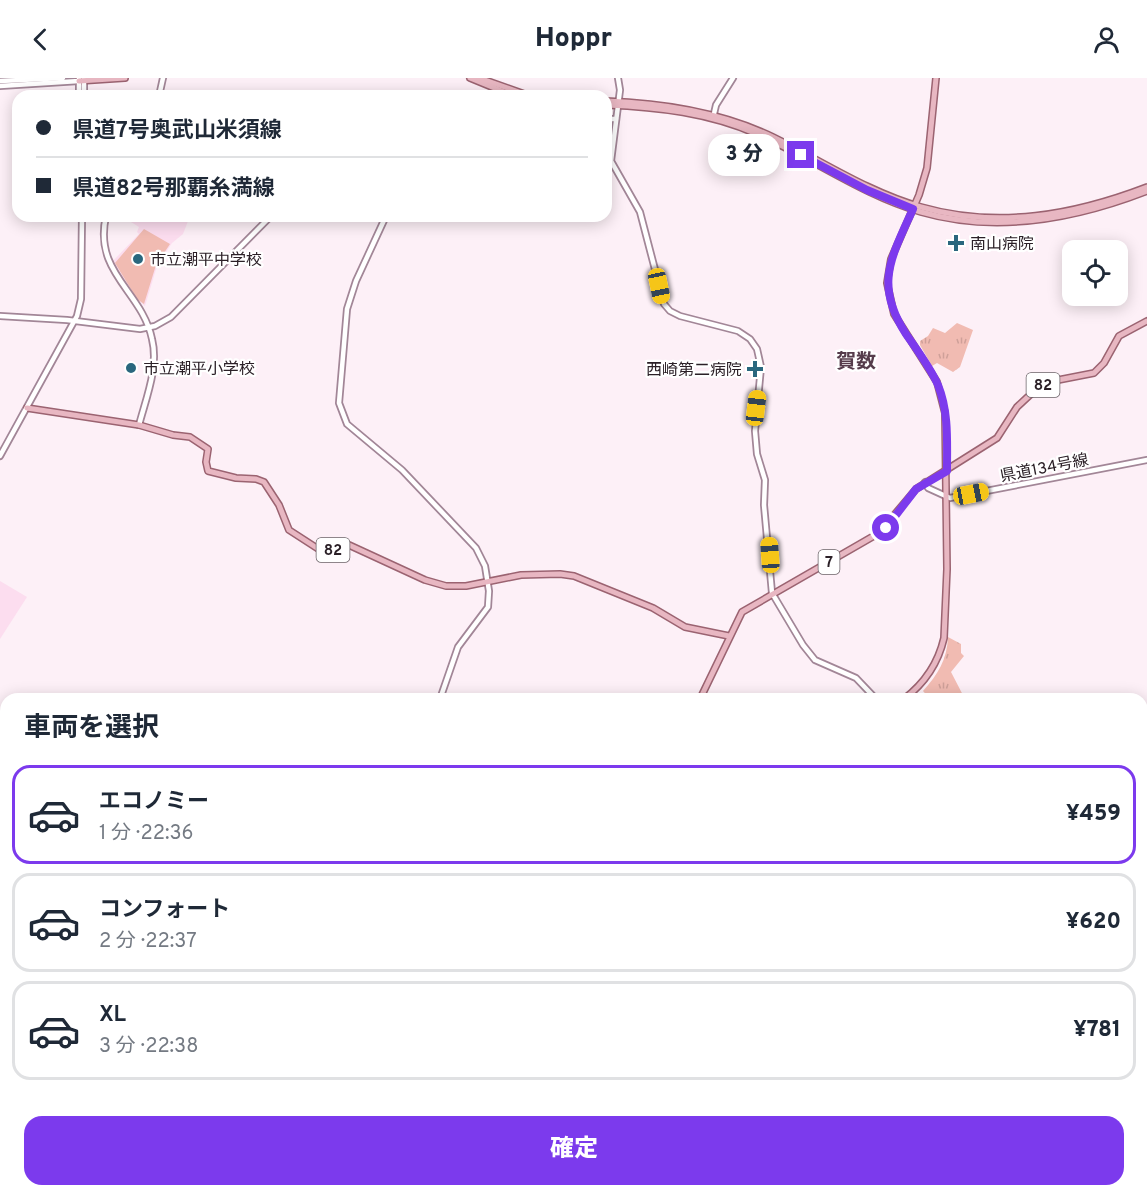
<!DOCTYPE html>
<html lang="ja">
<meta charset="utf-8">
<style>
body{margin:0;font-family:Overpass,"Noto Sans JP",sans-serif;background:#f2f2f3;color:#1f2937;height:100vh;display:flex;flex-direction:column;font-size:22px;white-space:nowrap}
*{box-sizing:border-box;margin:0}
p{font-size:20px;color:#747a83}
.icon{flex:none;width:33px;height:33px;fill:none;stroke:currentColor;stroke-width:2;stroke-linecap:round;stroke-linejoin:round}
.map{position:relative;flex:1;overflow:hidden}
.drawer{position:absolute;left:0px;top:615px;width:1148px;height:504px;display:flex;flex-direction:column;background:#fff;border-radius:18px 18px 0 0;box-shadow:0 3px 15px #0003}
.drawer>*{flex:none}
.guide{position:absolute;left:12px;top:12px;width:600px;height:132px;border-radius:18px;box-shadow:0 3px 15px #0003;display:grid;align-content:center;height:132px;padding:0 24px;background:#fff}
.fabs{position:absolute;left:1062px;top:162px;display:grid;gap:12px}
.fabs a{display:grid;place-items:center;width:66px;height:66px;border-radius:12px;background:#fff;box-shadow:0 3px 15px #0003;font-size:30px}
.end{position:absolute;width:27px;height:27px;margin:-14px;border:8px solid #7c3aed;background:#fff;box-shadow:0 0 0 3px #fff}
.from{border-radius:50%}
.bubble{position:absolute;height:42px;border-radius:18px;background:#fff;box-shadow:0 3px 15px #0003;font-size:20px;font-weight:800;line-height:42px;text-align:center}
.car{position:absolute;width:18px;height:36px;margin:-18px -9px;border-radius:8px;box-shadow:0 0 4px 2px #0007;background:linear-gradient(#f5c518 24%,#345 0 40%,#f5c518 0 76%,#345 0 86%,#f5c518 0)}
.guide b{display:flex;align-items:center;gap:21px;height:57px;font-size:22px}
.guide b+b{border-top:2px solid #e0e1e3}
.guide i{width:15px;height:15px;background:#1f2937}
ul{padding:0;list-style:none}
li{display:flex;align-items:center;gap:18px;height:99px;margin:0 12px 9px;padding:0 12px;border:3px solid #e0e1e3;border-radius:18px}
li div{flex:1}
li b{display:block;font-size:22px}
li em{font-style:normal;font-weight:800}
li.on{border-color:#7c3aed}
li>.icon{width:54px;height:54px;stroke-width:1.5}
h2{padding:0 24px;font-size:27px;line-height:72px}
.cta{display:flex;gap:12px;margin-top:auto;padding:12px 24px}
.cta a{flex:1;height:69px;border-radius:18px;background:#7c3aed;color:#fff;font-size:24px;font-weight:800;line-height:69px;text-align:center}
header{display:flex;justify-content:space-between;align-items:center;height:78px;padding:0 24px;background:#fff;font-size:27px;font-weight:800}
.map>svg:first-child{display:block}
</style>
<header><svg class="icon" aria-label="back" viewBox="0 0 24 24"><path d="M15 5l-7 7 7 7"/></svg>Hoppr<svg class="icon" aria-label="person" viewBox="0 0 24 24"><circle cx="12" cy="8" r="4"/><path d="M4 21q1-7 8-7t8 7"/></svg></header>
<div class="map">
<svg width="1147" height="1119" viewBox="0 0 1147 1119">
<defs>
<pattern id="grass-tufts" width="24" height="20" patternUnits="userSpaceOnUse" patternTransform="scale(1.5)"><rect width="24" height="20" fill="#f1bbb2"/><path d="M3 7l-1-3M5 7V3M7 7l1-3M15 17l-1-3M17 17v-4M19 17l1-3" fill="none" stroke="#cfa099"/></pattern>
</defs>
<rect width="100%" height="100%" fill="#fdf0f7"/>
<g fill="#fcddef">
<path d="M126 138H190L183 156 172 165 157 188 145 228 136 221 112 184 139 156 137 154 139 149 123 139Z"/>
<path d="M0 503 27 519 0 561Z"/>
</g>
<g fill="url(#grass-tufts)">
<path d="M957 245 973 252 960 289 953 294 937 285 932 288 920 267V263L928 258 933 250 945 255Z"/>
<path d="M948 559 961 566V575L964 578 951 594 965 621H930L923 613C938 596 947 582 948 559Z"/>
</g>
<path fill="#f1bbb2" d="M144 151 170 166 156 187 144 226 137 221 115 185Z"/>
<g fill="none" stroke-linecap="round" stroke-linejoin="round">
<g stroke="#9c8fc2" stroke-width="5">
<path d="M1142 876 1147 875"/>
<path d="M0 928 6 926"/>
</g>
<defs>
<g id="secondary">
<path d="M79 0V18"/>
<path d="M618 0 620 12 611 83 640 134 664 226 670 233 680 238 738 253 750 261 757 271 761 289 755 353 757 376 765 402 764 427 772 515 803 567 815 582 856 600 876 621"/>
<path d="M0 3 63 0"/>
<path d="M0 8 79 3"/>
<path d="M84 18V0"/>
<path d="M159 18 163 0"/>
<path d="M713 40 716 27 733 0"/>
<path d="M606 41H616"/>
<path d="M106 138C93 195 142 213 152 261 159 289 146 320 139 347"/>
<path d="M386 138 356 203 347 231 339 325 347 346 402 392 476 470 485 488 489 513 488 529 458 569 440 621"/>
<path d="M0 238 67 242 140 251 155 248 171 239 271 138"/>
<path d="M0 378 77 238 81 221 82 138"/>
<path d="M925 404 928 410 950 420 1147 382"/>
<path d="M333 1113 334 1119"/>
<path d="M1094 1113 1147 1115"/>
<path d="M101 1119 105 1113"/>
<path d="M396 1119V1113"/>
</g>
<g id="primary">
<path d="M470 0 514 18"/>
<path d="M479 0 530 18"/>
<path d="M79 3 125 0"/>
<path d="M606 23C664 25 721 34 773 59 822 83 868 114 921 129 998 151 1074 137 1147 109"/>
<path d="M606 27C658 29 709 35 757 56 812 80 862 117 921 134 997 156 1075 141 1147 113"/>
<path d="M27 330 139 347 173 357 190 359 208 371 206 384 208 393 236 400 256 401 264 404 279 427 289 452 323 474 349 467 425 502 446 508H466L521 497 560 496 574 498 653 530 685 549 729 558"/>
<path d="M700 621 742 534 879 455 916 411 997 360 1017 329 1032 315 1053 303 1094 295 1104 285 1119 258 1147 243"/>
<path d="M904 621C925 605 938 586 944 560L947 491 945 335 937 304 894 236 887 205 891 181 919 117 927 90 936 0"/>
<path d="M1142 941 1147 939"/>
<path d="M0 1055 6 1058"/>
<path d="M129 1113 161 1119"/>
<path d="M504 1113V1119"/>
<path d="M254 1119 262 1113"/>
</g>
</defs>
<use href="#secondary" stroke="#a28697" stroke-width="8"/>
<use href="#primary" stroke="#9b6371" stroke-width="8"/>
<use href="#secondary" stroke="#fff" stroke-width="4.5"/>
<use href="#primary" stroke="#e8b7c2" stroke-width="5"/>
</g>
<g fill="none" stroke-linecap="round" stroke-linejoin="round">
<path stroke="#7c3aed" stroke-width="8" d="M801 77 867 112 913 131C891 180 874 207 906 256 917 272 930 289 938 307 949 334 947 364 947 393L916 411 886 450"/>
</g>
<g fill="#2a677e" stroke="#fff" stroke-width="2">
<path d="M953 156h6v6h6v6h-6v6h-6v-6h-6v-6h6z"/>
<circle cx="138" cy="181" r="6"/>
<circle cx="131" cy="290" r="6"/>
<path d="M752 282h6v6h6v6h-6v6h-6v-6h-6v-6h6z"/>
</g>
<g text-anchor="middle" stroke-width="4.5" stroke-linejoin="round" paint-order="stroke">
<g fill="#fff" stroke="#6b6368" stroke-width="1.5">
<rect x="1026.5" y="295" width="33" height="24" rx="4.5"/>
<rect x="316.5" y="460" width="33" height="24" rx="4.5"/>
<rect x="818.5" y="472" width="21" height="24" rx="4.5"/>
</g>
<g font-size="15" font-weight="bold" fill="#2b2027">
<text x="1043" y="312">82</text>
<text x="333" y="477">82</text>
<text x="829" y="489">7</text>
</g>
<g font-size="16" fill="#2b2027" stroke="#fff" text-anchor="start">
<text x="970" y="171">南山病院</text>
<text x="150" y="187">市立潮平中学校</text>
<text x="143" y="296">市立潮平小学校</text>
<text x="742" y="297" text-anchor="end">西崎第二病院</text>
</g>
<g font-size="16" fill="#2b2027" stroke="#fff">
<text transform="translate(1044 389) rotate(-11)" y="6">県道134号線</text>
</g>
<g font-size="20" font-weight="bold" fill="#553c4b" stroke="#fff">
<text x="856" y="290">賀数</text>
</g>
</g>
</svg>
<div class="fabs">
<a><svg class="icon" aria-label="locate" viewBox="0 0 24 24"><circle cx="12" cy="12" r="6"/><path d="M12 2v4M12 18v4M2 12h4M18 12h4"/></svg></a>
</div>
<i class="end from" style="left:886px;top:450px"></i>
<i class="end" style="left:801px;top:77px"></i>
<div class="bubble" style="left:708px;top:56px;width:72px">3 分</div>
<i class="car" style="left:659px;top:208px;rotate:168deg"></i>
<i class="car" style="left:756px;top:330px;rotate:7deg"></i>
<i class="car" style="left:971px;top:416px;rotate:79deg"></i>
<i class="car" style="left:770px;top:477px;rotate:356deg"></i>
<div class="guide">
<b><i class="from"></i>県道7号奥武山米須線</b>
<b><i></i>県道82号那覇糸満線</b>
</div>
<section class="drawer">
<h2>車両を選択</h2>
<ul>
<li class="on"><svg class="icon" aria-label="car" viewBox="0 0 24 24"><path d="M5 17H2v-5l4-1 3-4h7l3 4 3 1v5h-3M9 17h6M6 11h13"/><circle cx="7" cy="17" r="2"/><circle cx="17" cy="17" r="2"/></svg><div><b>エコノミー</b><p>1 分 · 22:36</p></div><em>¥459</em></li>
<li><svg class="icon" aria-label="car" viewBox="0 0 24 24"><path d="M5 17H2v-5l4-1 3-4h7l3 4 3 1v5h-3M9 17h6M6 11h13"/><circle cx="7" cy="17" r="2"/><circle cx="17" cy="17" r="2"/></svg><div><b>コンフォート</b><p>2 分 · 22:37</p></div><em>¥620</em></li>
<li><svg class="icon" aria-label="car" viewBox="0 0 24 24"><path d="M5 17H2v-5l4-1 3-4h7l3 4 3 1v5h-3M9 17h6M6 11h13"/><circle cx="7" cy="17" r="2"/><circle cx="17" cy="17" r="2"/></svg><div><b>XL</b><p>3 分 · 22:38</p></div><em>¥781</em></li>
</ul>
<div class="cta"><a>確定</a></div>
</section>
</div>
